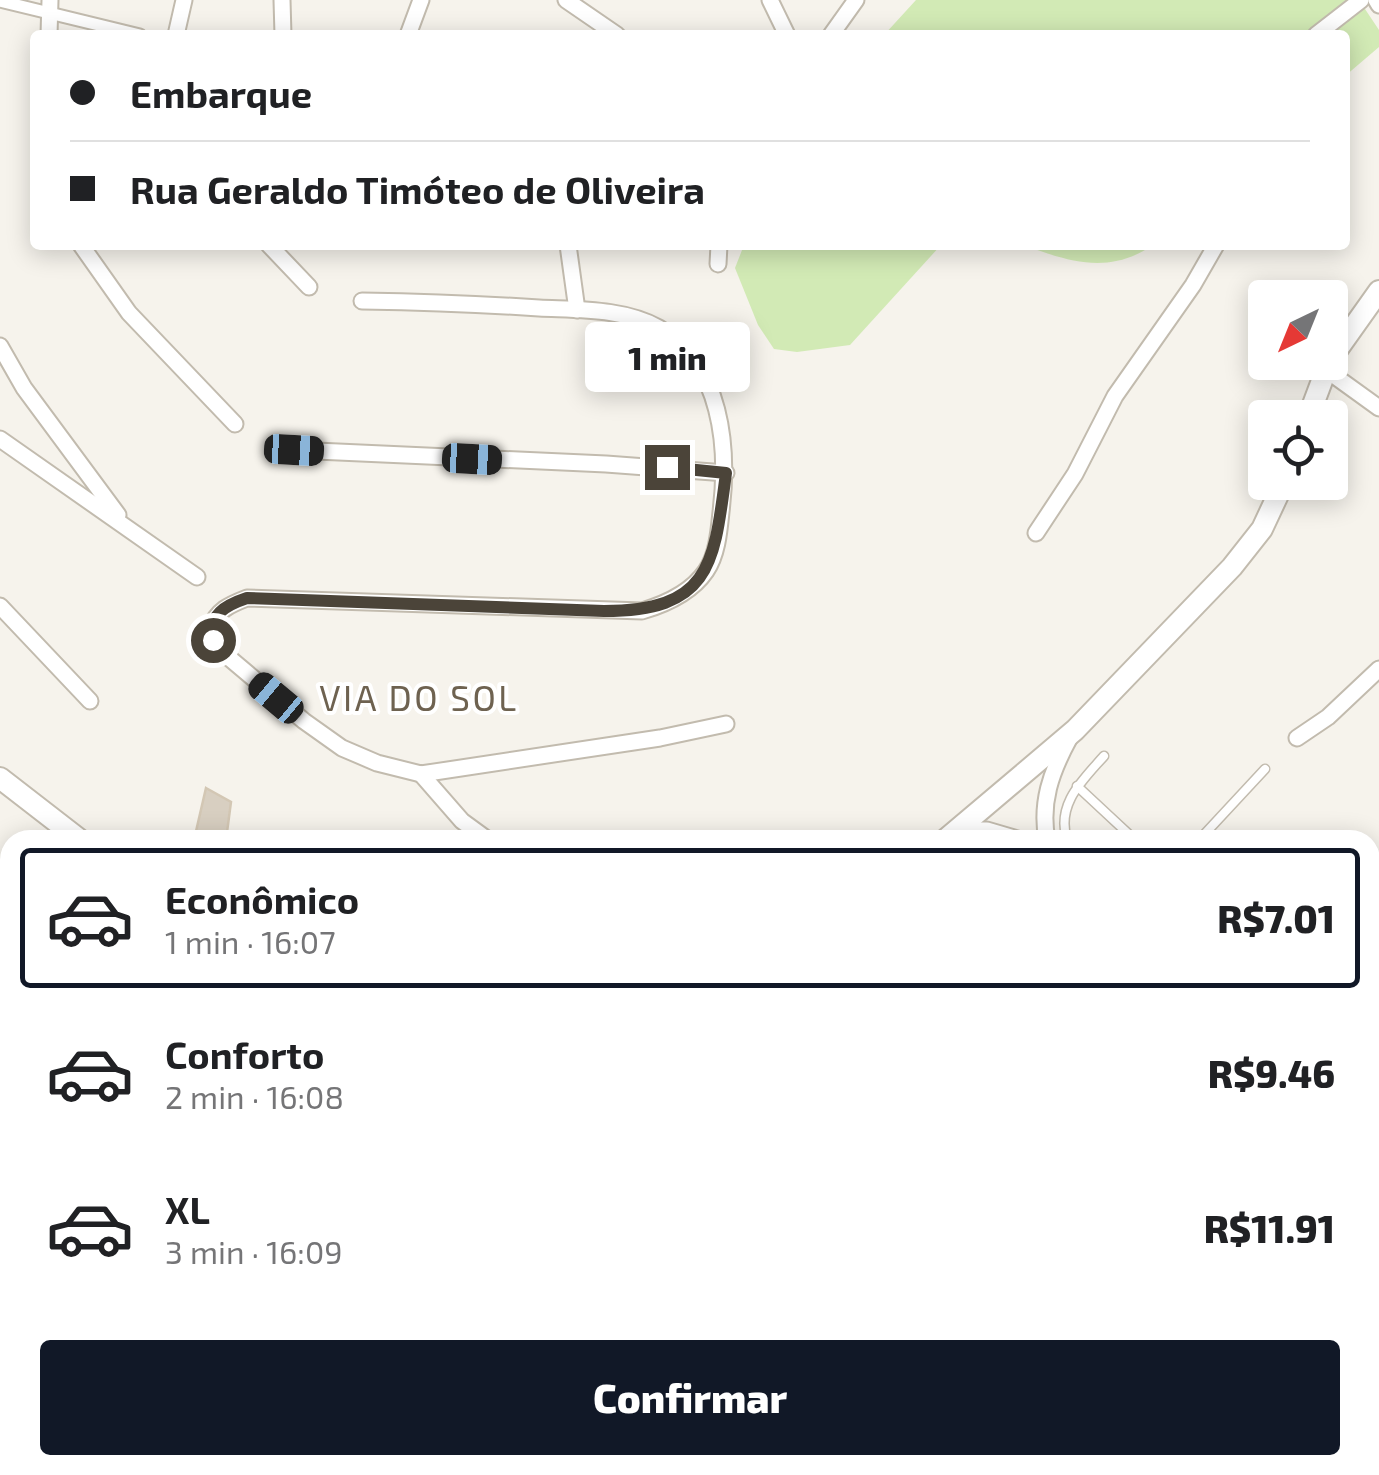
<!DOCTYPE html>
<html lang="pt">
<meta charset="utf-8">
<style>
body{margin:0;font-family:"Exo 2",sans-serif;background:#f6f6f6;color:#202124;height:100vh;display:flex;flex-direction:column;font-size:38px;white-space:nowrap}
*{box-sizing:border-box;margin:0}
p{font-size:32px;color:#757577}
.icon{flex:none;width:55px;height:55px;fill:none;stroke:currentColor;stroke-width:2;stroke-linecap:round;stroke-linejoin:round}
.map{position:relative;flex:1;overflow:hidden}
.sheet{position:absolute;left:0px;top:830px;width:1380px;height:645px;display:flex;flex-direction:column;background:#fff;border-radius:30px 30px 0 0;box-shadow:0 5px 25px #0003}
.sheet>*{flex:none}
.top-card{position:absolute;left:30px;top:30px;width:1320px;height:220px;border-radius:10px;box-shadow:0 5px 25px #0003;display:grid;align-content:center;height:220px;padding:0 40px;background:#fff}
.needle{width:65px;rotate:223deg}
.fabs{position:absolute;left:1248px;top:280px;display:grid;gap:20px}
.fabs a{display:grid;place-items:center;width:100px;height:100px;border-radius:10px;background:#fff;box-shadow:0 5px 25px #0003;font-size:50px}
.end{position:absolute;width:45px;height:45px;margin:-22px;border:12px solid #4b4439;background:#fff;box-shadow:0 0 0 5px #fff}
.from{border-radius:50%}
.bubble{position:absolute;height:70px;border-radius:10px;background:#fff;box-shadow:0 5px 25px #0003;font-size:32px;font-weight:800;line-height:70px;text-align:center}
.car{position:absolute;width:30px;height:60px;margin:-30px -15px;border-radius:12px;box-shadow:0 0 8px 2px #0007;background:linear-gradient(#222 24%,#8ab4d8 0 40%,#222 0 76%,#8ab4d8 0 86%,#222 0)}
.top-card b{display:flex;align-items:center;gap:35px;height:95px;font-size:38px}
.top-card b+b{border-top:2px solid #e0e0e0}
.top-card i{width:25px;height:25px;background:#202124}
ul{padding:18px 0 0;list-style:none}
li{display:flex;align-items:center;gap:30px;height:140px;margin:0 20px 15px;padding:0 20px;border:5px solid transparent;border-radius:10px}
li div{flex:1}
li b{display:block;font-size:38px}
li em{font-style:normal;font-weight:800}
li.current{border-color:#111827}
li>.icon{width:90px;height:90px;stroke-width:1.5}
.button{display:flex;gap:20px;margin-top:auto;padding:20px 40px}
.button a{flex:1;height:115px;border-radius:10px;background:#111827;color:#fff;font-size:40px;font-weight:800;line-height:115px;text-align:center}
.map>svg:first-child{display:block}
</style>
<div class="map">
<svg width="1379" height="1475" viewBox="0 0 1379 1475">
<rect width="100%" height="100%" fill="#f6f3ec"/>
<g fill="#d2eab5">
<path d="M916 0H1359L1379 30V47L1345 76V35H884Z"/>
<path d="M744 245H941L850 345 797 352 774 349 758 325 735 268Z"/>
<path d="M1023 245H1153C1109 275 1070 262 1023 245Z"/>
<path d="M0 1441 10 1455V1465H17L24 1475H0Z"/>
</g>
<g fill="none" stroke-linecap="round" stroke-linejoin="round">
<g stroke="#a9d4f2" stroke-width="4">
<path d="M0 1169 10 1176"/>
<path d="M444 1465 459 1475"/>
</g>
</g>
<path fill="#d8cfc1" stroke="#d3c7b4" stroke-width="2.5" d="M206 788 231 802 226 840H194Z"/>
<g fill="none" stroke-linecap="round" stroke-linejoin="round">
<defs>
<g id="service">
<path d="M1077 786 1135 840"/>
<path d="M1067 840C1056 804 1082 781 1104 756"/>
<path d="M1199 840 1265 769"/>
<path d="M0 1096 10 1102"/>
</g>
<path id="pedestrian" d="M0 1 140 35"/>
<g id="minor">
<path d="M282 0 283 35"/>
<path d="M566 0 617 35"/>
<path d="M770 0 787 35"/>
<path d="M1376 0 1379 5"/>
<path d="M49 35 50 0"/>
<path d="M176 35 184 0"/>
<path d="M408 35 421 0"/>
<path d="M831 35 856 0"/>
<path d="M1316 35 1361 0"/>
<path d="M81 245 129 313 235 424"/>
<path d="M269 245 309 287"/>
<path d="M568 245 577 310"/>
<path d="M718 264 719 245"/>
<path d="M362 301C421 302 480 304 539 308 577 310 624 308 659 328 722 365 729 447 721 512 719 532 717 555 706 571 691 593 666 604 642 611L247 598C229 605 217 610 210 629L221 651 304 721 342 748 377 763 421 774 660 738 726 724"/>
<path d="M0 346 24 388 118 515"/>
<path d="M1325 369 1379 408"/>
<path d="M0 439 197 577"/>
<path d="M294 450 606 464 726 473"/>
<path d="M1036 533 1075 474 1115 396 1193 285 1216 245"/>
<path d="M0 606 90 701"/>
<path d="M1297 738 1328 717 1379 669"/>
<path d="M421 774 462 821 488 840"/>
<path d="M958 830H987L1021 840"/>
<path d="M1047 840C1040 803 1051 772 1069 739"/>
<path d="M0 924H10"/>
<path d="M1370 1018 1379 1012"/>
<path d="M1370 1448 1379 1451"/>
<path d="M1150 1475 1153 1465"/>
</g>
<g id="tertiary">
<path d="M1330 360 1379 291"/>
<path d="M1308 418 1329 362"/>
<path d="M0 778 80 840"/>
<path d="M945 840 1075 730 1232 567 1262 529 1284 482"/>
<path d="M0 1425 10 1433"/>
<path d="M40 1465 49 1475"/>
</g>
<g id="secondary">
<path d="M0 1135 10 1142"/>
<path d="M0 1196 10 1202"/>
<path d="M405 1465 420 1475"/>
<path d="M494 1465 509 1475"/>
</g>
</defs>
<use href="#service" stroke="#c2bbae" stroke-width="11"/>
<use href="#pedestrian" stroke="#c2bbae" stroke-width="15"/>
<use href="#minor" stroke="#c2bbae" stroke-width="19"/>
<use href="#tertiary" stroke="#c2bbae" stroke-width="24"/>
<use href="#secondary" stroke="#d6c79b" stroke-width="26"/>
<path stroke="#c4b79f" stroke-width="2.5" stroke-dasharray="5 5" stroke-linecap="butt" d="M0 1366 10 1346"/>
<use href="#service" stroke="#fff" stroke-width="8"/>
<use href="#pedestrian" stroke="#fff" stroke-width="11"/>
<use href="#minor" stroke="#fff" stroke-width="15"/>
<use href="#tertiary" stroke="#fff" stroke-width="20"/>
<use href="#secondary" stroke="#fff3cd" stroke-width="22"/>
</g>
<g fill="none" stroke-linecap="round" stroke-linejoin="round">
<path stroke="#4b4439" stroke-width="12" d="M213 640C207 615 226 605 247 598L604 611C711 611 714 564 726 473L667 467"/>
</g>
<g text-anchor="middle" stroke-width="8" stroke-linejoin="round" paint-order="stroke">
<g font-size="35" letter-spacing="2.5" fill="#6e6250" stroke="#fff">
<text x="419" y="711">VIA DO SOL</text>
</g>
</g>
</svg>
<div class="fabs">
<a><svg class="needle" viewBox="-14 -14 28 28"><path d="M0-13l5 13h-10z" fill="#e53935"/><path d="M0 13l5-13h-10z" fill="#757577"/></svg></a>
<a><svg class="icon" aria-label="locate" viewBox="0 0 24 24"><circle cx="12" cy="12" r="6"/><path d="M12 2v4M12 18v4M2 12h4M18 12h4"/></svg></a>
</div>
<i class="end from" style="left:213px;top:640px"></i>
<i class="end" style="left:667px;top:467px"></i>
<div class="bubble" style="left:585px;top:322px;width:165px">1 min</div>
<i class="car" style="left:294px;top:450px;rotate:93deg"></i>
<i class="car" style="left:472px;top:459px;rotate:93deg"></i>
<i class="car" style="left:276px;top:698px;rotate:310deg"></i>
<div class="top-card">
<b><i class="from"></i>Embarque</b>
<b><i></i>Rua Geraldo Timóteo de Oliveira</b>
</div>
<section class="sheet">
<ul>
<li class="current"><svg class="icon" aria-label="car" viewBox="0 0 24 24"><path d="M5 17H2v-5l4-1 3-4h7l3 4 3 1v5h-3M9 17h6M6 11h13"/><circle cx="7" cy="17" r="2"/><circle cx="17" cy="17" r="2"/></svg><div><b>Econômico</b><p>1 min · 16:07</p></div><em>R$7.01</em></li>
<li><svg class="icon" aria-label="car" viewBox="0 0 24 24"><path d="M5 17H2v-5l4-1 3-4h7l3 4 3 1v5h-3M9 17h6M6 11h13"/><circle cx="7" cy="17" r="2"/><circle cx="17" cy="17" r="2"/></svg><div><b>Conforto</b><p>2 min · 16:08</p></div><em>R$9.46</em></li>
<li><svg class="icon" aria-label="car" viewBox="0 0 24 24"><path d="M5 17H2v-5l4-1 3-4h7l3 4 3 1v5h-3M9 17h6M6 11h13"/><circle cx="7" cy="17" r="2"/><circle cx="17" cy="17" r="2"/></svg><div><b>XL</b><p>3 min · 16:09</p></div><em>R$11.91</em></li>
</ul>
<div class="button"><a>Confirmar</a></div>
</section>
</div>
